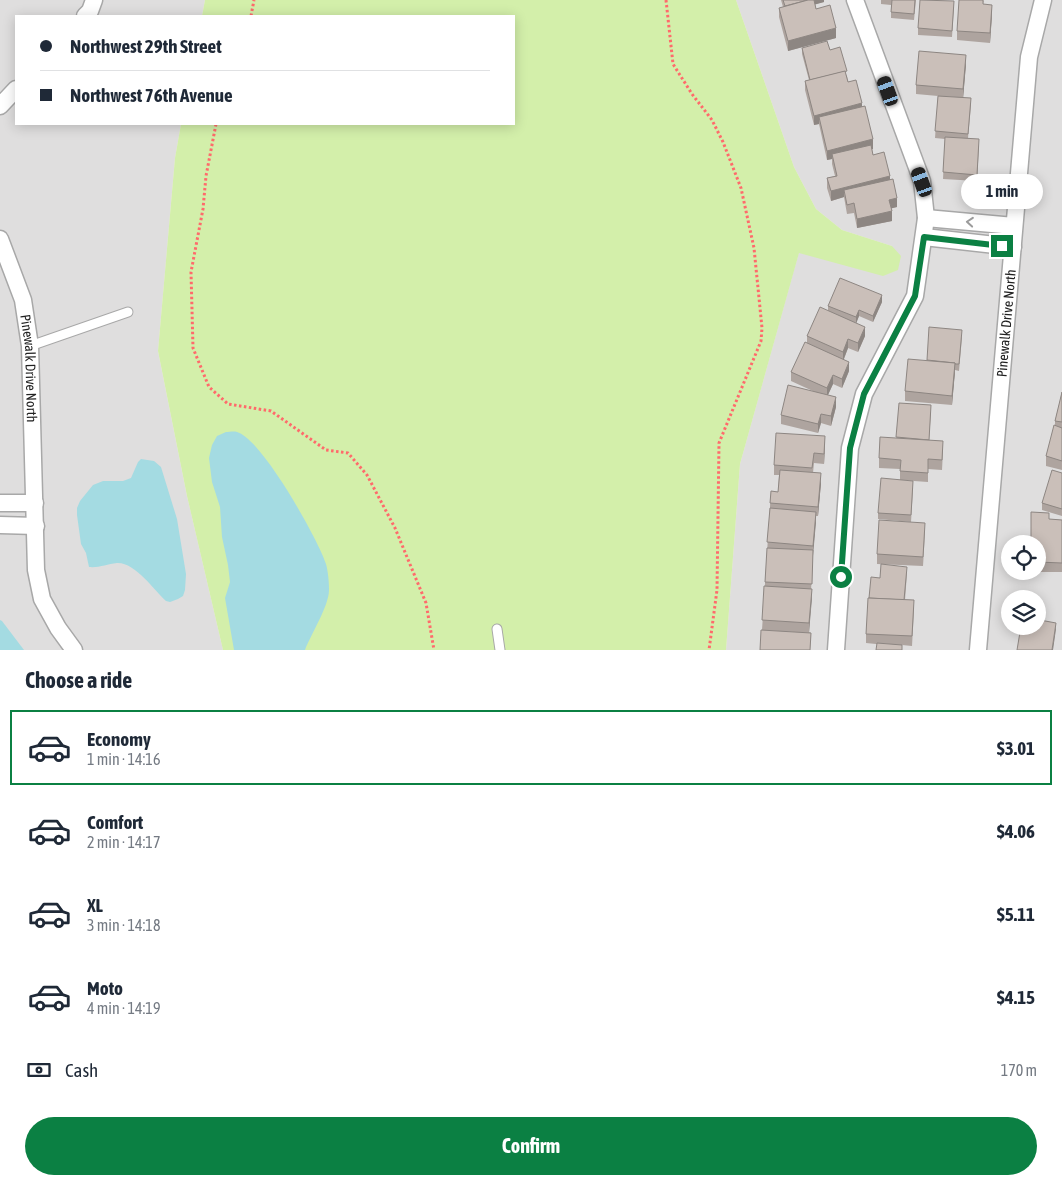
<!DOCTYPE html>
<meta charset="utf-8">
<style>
body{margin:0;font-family:"Asap Condensed",sans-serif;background:#f6f6f7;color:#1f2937;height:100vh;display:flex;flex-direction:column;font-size:19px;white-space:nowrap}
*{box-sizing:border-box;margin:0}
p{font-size:16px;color:#747a83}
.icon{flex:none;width:28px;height:28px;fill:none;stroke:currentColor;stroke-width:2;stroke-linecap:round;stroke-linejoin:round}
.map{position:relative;height:650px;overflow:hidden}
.sheet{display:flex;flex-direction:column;background:#fff;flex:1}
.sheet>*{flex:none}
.guide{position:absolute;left:15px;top:15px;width:500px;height:110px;border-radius:0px;box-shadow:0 2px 12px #0003;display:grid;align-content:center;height:110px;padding:0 25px;background:#fff}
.fabs{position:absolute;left:1001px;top:535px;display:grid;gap:10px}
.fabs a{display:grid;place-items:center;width:45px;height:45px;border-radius:50%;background:#fff;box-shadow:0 2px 12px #0003;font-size:25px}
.end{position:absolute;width:22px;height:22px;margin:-11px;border:6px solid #0b8043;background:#fff;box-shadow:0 0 0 2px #fff}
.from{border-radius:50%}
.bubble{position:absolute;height:35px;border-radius:18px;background:#fff;box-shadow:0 2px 12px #0003;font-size:16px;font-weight:700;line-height:35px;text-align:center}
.car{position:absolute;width:15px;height:30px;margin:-15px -8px;border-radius:6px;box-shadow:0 0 4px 1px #0007;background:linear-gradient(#222 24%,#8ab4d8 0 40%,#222 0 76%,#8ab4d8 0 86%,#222 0)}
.guide b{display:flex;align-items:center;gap:18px;height:48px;font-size:19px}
.guide b+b{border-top:1px solid #e0e1e3}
.guide i{width:12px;height:12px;background:#1f2937}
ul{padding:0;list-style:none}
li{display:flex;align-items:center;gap:15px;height:75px;margin:0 10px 8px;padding:0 15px;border:2px solid transparent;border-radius:0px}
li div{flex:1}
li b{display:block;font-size:19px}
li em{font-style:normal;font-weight:700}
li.selected{border-color:#0b8043}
li>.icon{width:45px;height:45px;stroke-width:1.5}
h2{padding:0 25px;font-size:22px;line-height:60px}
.pay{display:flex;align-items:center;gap:12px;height:55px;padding:0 25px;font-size:19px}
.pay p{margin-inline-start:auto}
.button{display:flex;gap:10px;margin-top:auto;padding:10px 25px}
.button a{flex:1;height:58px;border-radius:30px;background:#0b8043;color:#fff;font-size:20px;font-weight:700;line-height:58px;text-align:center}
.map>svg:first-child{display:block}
</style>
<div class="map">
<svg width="1062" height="650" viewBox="0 0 1062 650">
<rect width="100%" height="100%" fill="#f2ede7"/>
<g fill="#dfdede" fill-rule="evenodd">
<path d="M0 0H205L202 16H16V124H181L175 158 158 351 187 496 223 650H0Z"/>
<path d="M736 0H1062V650H726L740 464 799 252 836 262 892 246 842 230 816 209 794 167ZM1010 544H1038V571H1010ZM1010 599H1038V626H1010Z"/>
</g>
<path fill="#d3efaa" d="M205 0H736L794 167 816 209 842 230 892 246 901 256 898 270 883 276 799 253 740 464 726 650H223L187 496 158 351 175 158 181 124H514V16H202Z"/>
<g fill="#a4dbe2">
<path d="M226 432C229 432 234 431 237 432 261 438 318 539 326 564 328 571 329 582 329 590 329 606 311 634 305 650H234L225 598 230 582 228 565 222 537 220 507 212 482 209 458 212 445 217 436Z"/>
<path d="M141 459 154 461 161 467 177 519 186 574 185 590 183 596 178 599 170 602 166 601C154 590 135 562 117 563 107 564 99 568 89 567L86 553 81 544 77 515V508L80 501 93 485 103 481H123L131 478 138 462Z"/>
<path d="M0 620 2 621 24 650H0Z"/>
</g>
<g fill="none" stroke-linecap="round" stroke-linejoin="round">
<defs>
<g id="service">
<path d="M30 346 128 312"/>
<path d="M497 629 500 650"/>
</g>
<g id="minor">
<path d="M85 16 90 11 94 0"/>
<path d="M0 106 16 89"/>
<path d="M926 218 1014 226"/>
<path d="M924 237 1013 247"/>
<path id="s1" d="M0 239 23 300 30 346 36 570 42 599 58 628 74 650"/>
<path d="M0 503H35"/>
<path d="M0 525 36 526"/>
<path d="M836 650 850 448 864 394 915 296 926 218 922 181 855 0"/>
<path id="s2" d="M978 650 1029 57 1043 0"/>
</g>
</defs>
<use href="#service" stroke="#a8a8a8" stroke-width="11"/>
<use href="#minor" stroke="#a8a8a8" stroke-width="19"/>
<g stroke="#ff6a6b" stroke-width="3" stroke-dasharray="2.5 2.5" stroke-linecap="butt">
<path d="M666 0 673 64 692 94 712 120 723 142 741 188 754 248 762 328 761 341 719 443 717 590 709 650"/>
<path d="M251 16 254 0"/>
<path d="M216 124 206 176 203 209 191 272 193 348 209 387 228 404 271 411 326 450 348 453 367 475 395 528 426 603 434 650"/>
</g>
<use href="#service" stroke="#fff" stroke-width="9"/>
<use href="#minor" stroke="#fff" stroke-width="16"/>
</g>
<g fill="#aea49f">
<path d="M781 0H824V2L815 4 816 9 836 38 788 51 779 17V8L783 7Z"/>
<path d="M881 0H916L914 20 891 18V5L881 4Z"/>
<path d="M984 0 983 4 992 14 990 43 957 40V31Z"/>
<path d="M954 7 952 37 918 35V28Z"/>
<path d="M802 48 830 50 847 76 848 82 862 106 873 149H872L873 155 890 180 897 207 891 208 892 221 857 228 854 213 847 214 844 197 831 201 827 188V178L835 176 832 164V159L827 160 819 124 814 125 805 90V81L809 80 802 54Z"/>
<path d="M966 64 963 98 971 105 968 138 979 146 977 181 943 179 945 139 935 138 938 96 916 94V85Z"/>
<path d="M882 302 873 322 859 316 856 323 865 336 858 352 848 348 844 359 849 371 842 388 833 384 828 395 836 407 831 426 821 423 818 433 781 424V415L815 392 791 381V372L807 343V336L828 311V306Z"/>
<path d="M962 337 959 371 955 370 952 405 905 401V391L927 360Z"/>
<path d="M1062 392V470L1046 466V456L1055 426V421Z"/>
<path d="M931 412 929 440 943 451 942 470 928 469V482L900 480V469L879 468V458L896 438Z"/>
<path d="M825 445 824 464 814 463 813 473 821 483 818 516H816L813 550 809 632 811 633 810 650H760L762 630 771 491 778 492 779 475H774V465Z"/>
<path d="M1062 473V516L1042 510V503Z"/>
<path d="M913 488 911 522 878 519V513Z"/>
<path d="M1049 519 1062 520V572H1030L1038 571V544Z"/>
<path d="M925 532 923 566 877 564V554Z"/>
<path d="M907 573 905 600 914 610 912 646 902 645V650L876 644 866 643V634L869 598 880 578Z"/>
</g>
<g fill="#8d8682">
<path d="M808 0H824V2L785 13Z"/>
<path d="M992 5V14L990 43V33Z"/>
<path d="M836 28V38L788 51V41Z"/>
<path d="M966 55V64L963 99V89Z"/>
<path d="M862 103V113L819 117V124L814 125V116Z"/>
<path d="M873 139V149L833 159 832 154V159L827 160V151Z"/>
<path d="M890 176V186L844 190V197L831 201V191Z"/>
<path d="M897 198V207L889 209V200Z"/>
<path d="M892 211V221L857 228V219Z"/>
<path d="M882 295V302L873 322V316Z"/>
<path d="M859 310V316L856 324V317Z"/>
<path d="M865 327V336L858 352V343Z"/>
<path d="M848 339V348L843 361V352Z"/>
<path d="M849 362V371L842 388V379Z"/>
<path d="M955 363V372L952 405V396Z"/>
<path d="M833 375V384L827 397V388Z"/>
<path d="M836 397V407L831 426V416Z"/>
<path d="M821 414V423L818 433V424Z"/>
<path d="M825 436V445L824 464V454Z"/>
<path d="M821 473V483L818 516V507Z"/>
<path d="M816 512V522L813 556V546Z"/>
<path d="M812 589V598L809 633V623Z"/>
<path d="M1056 623V629L1053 650H1052Z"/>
</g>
<g fill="#cabfb9" stroke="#8d8682">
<path d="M783 0H808L785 6Z"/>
<path d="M808 0H814L816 9 830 5 836 28 788 41 779 8Z"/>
<path d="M892 0H915L914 14 891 12Z"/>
<path d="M920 0 954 1 952 31 918 28Z"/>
<path d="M959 0H983V4L992 5 990 33 957 31Z"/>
<path d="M827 41 830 50 840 47 847 71 810 80 802 48Z"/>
<path d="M919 51 966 55 963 89 916 85Z"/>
<path d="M845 71 848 82 856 80 862 103 814 116 805 81Z"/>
<path d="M938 96 971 98 968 134 935 131Z"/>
<path d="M865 106 873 139 827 151 819 117Z"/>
<path d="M945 137 979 139 977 175 943 172Z"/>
<path d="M871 145 873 155 884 152 890 176 831 191 827 178 837 176 832 154Z"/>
<path d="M893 179 897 198 889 200 892 211 857 219 854 203 847 205 844 190Z"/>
<path d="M840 278 882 295 873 316 859 310 856 317 828 306Z"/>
<path d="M820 307 865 327 858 343 848 339 843 352 807 336Z"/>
<path d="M929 327 962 330 959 364H955V363L927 360Z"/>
<path d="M805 342 849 362 842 379 833 375 827 388 791 372Z"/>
<path d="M908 359 955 363 952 396 905 391Z"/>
<path d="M788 385 836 397 831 416 821 414 818 424 781 415Z"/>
<path d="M1062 392V422L1055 421Z"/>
<path d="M899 403 931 405 929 440 896 437Z"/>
<path d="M1054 425 1062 428V461L1046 456Z"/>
<path d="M776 433 825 436 824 454 814 453 812 468 774 465Z"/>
<path d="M880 437 943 441 942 460 928 459V473L900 471 901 460 879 458Z"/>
<path d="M780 470 821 473 818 507 770 503 771 491 778 492Z"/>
<path d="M1052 470 1062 473V509L1042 503Z"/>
<path d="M881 478 913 481 911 515 878 513Z"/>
<path d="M770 508 816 512 813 546 767 542Z"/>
<path d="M1031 512 1049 513V519L1062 520V563L1038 562V544H1031Z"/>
<path d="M879 520 925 523 923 557 877 554Z"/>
<path d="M767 548 813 550 812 584 765 582Z"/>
<path d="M881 564 907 567 904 600 869 598 871 577 880 578Z"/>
<path d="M764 586 812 589 809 623 762 620Z"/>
<path d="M868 598 914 600 912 636 866 634Z"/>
<path d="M1040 620 1056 623 1052 650H1017L1021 626 1039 627Z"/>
<path d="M761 630 811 633 810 650H760Z"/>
<path d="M877 643 902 645V650H876Z"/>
</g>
<defs><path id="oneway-chevron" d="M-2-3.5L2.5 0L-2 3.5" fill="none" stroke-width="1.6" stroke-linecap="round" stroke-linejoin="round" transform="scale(1.25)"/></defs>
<use stroke="#9b9b9b" href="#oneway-chevron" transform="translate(970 222) rotate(-175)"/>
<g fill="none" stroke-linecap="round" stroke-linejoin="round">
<path stroke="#0b8043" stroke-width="6" d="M841 577 850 448 864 394 915 296 924 237 1002 246"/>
</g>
<g text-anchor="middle" stroke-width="4" stroke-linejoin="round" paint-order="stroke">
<g font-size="14" fill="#212121" stroke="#fff">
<text dy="5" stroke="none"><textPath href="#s2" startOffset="328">Pinewalk Drive North</textPath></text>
<text dy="5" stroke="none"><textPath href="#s1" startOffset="134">Pinewalk Drive North</textPath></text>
</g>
</g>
</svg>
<div class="fabs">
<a><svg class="icon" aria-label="locate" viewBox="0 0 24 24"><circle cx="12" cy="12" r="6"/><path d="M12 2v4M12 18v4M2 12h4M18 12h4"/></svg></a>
<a><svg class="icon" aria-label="layers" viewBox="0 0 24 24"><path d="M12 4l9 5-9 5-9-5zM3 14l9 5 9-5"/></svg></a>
</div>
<i class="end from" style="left:841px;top:577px"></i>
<i class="end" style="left:1002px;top:246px"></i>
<div class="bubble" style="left:961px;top:174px;width:82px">1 min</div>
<i class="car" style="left:888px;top:91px;rotate:340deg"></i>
<i class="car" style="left:922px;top:182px;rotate:340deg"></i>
<div class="guide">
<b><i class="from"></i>Northwest 29th Street</b>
<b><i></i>Northwest 76th Avenue</b>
</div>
</div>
<section class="sheet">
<h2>Choose a ride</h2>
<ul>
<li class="selected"><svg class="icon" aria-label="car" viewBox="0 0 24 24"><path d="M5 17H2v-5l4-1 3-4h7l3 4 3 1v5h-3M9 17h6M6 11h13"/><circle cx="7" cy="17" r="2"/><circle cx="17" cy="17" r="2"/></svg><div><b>Economy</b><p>1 min · 14:16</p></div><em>$3.01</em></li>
<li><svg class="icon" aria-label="car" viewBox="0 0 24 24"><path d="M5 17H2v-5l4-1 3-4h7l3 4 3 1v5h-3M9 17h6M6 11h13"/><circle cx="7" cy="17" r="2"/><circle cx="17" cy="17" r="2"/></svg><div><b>Comfort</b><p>2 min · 14:17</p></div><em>$4.06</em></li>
<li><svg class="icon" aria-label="car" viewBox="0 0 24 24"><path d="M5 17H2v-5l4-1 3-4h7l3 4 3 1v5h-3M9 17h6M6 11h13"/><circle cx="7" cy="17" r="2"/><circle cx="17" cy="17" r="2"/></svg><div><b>XL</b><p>3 min · 14:18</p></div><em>$5.11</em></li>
<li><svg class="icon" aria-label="car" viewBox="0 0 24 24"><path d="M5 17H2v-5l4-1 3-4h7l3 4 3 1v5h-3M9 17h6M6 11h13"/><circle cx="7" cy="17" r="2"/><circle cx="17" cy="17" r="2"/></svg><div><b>Moto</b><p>4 min · 14:19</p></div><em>$4.15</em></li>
</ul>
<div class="pay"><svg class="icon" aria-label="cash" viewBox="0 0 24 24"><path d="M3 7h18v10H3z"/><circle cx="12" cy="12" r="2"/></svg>Cash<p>170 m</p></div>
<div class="button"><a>Confirm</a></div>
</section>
